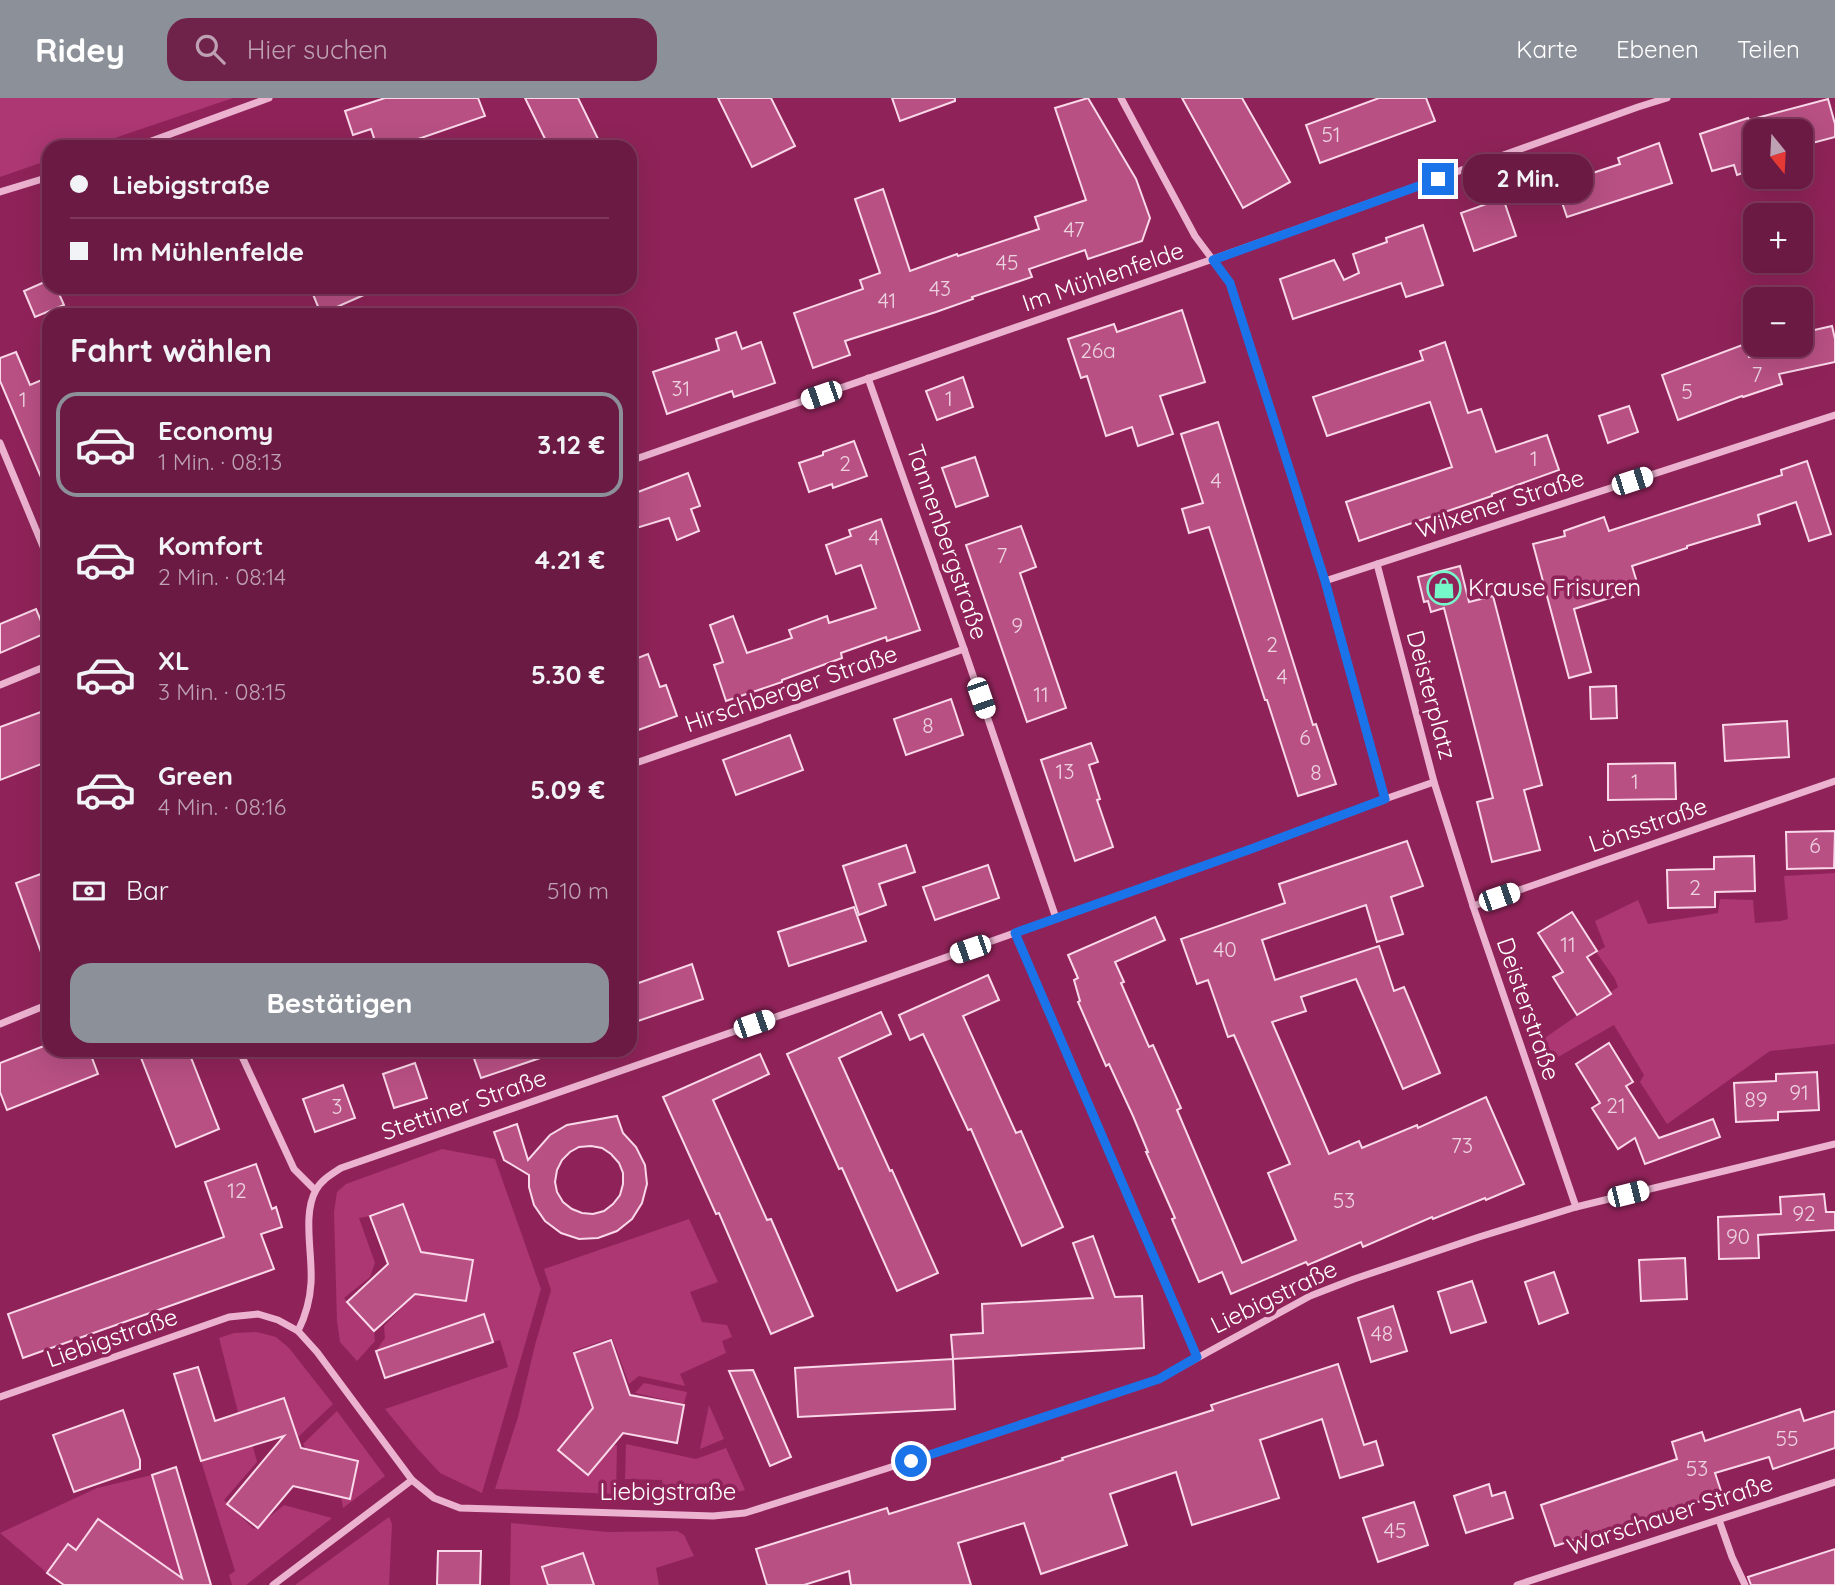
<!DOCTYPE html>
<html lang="de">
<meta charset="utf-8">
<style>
body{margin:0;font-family:Quicksand,sans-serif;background:#70234a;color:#f1f3f6;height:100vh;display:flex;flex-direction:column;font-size:26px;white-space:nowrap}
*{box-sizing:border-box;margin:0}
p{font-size:23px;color:#bea1b2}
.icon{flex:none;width:38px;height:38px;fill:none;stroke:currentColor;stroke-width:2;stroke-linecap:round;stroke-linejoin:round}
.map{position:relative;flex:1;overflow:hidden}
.details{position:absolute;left:42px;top:210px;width:595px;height:749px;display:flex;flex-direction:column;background:#6b1a43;border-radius:21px;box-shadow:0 7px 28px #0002,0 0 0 2px #7e385c}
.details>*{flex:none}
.guide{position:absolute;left:42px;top:42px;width:595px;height:154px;border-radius:21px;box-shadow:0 7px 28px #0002,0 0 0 2px #7e385c;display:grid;align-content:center;height:154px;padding:0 28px;background:#6b1a43}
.needle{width:46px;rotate:162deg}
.controls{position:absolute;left:1743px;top:21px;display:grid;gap:14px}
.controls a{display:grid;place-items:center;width:70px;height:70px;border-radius:14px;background:#6b1a43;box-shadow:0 7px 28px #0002,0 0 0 2px #7e385c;font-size:35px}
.end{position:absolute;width:32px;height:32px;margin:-16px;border:9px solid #1a73e8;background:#fff;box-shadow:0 0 0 4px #fff}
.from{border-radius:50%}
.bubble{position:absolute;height:49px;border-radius:21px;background:#6b1a43;box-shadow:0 7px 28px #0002,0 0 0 2px #7e385c;font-size:23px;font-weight:700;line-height:49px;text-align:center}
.car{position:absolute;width:21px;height:42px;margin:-21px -10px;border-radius:9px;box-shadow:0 0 5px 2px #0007;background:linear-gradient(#fff 24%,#345 0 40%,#fff 0 76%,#345 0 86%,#fff 0)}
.guide b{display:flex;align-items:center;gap:24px;height:66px;font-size:26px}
.guide b+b{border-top:2px solid #7e385c}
.guide i{width:18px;height:18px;background:#f1f3f6}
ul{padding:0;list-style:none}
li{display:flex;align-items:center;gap:21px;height:105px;margin:0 14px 10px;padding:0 14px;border:4px solid transparent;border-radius:21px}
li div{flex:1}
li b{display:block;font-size:26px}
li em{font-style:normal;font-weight:700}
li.selected{border-color:#8c9099}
li>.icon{width:63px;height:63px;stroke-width:1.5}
h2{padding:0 28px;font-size:32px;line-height:84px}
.pay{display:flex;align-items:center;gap:18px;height:77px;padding:0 28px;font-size:26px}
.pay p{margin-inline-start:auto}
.action{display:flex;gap:14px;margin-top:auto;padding:14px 28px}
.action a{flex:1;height:80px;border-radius:21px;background:#8c9099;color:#fff;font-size:28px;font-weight:700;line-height:80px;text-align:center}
header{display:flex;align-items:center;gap:42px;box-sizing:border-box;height:98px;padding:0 35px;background:#8c9099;color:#fff}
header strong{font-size:33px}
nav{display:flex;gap:38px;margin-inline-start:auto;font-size:24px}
.search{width:490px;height:63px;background:#70234a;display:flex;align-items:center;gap:18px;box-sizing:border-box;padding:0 24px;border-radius:21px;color:#bea1b2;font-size:26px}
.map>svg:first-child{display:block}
</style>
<header>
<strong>Ridey</strong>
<div class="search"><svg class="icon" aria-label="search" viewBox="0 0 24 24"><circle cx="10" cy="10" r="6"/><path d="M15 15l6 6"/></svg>Hier suchen</div>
<nav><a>Karte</a><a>Ebenen</a><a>Teilen</a></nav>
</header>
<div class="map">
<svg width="1835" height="1487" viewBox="0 0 1835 1487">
<rect width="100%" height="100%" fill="#8f2359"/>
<g fill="#ac3773">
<path d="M0 0H233L88 49H49V62L0 79Z"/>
<path d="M1835 775V946L1770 953 1667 1026 1640 984 1644 977 1614 927 1551 963 1539 944 1618 889 1615 881 1596 854 1605 849 1595 823 1638 802 1648 826 1718 815 1720 801 1753 802 1755 825 1781 823 1788 821 1784 778Z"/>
<path d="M442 1051 495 1061 541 1191 482 1395 440 1375 416 1349 385 1311 508 1269 500 1242 493 1244 484 1217 376 1253 385 1240 384 1228 415 1196 466 1203 474 1164 421 1154 403 1106 370 1118 359 1120 375 1165 370 1179 344 1200 374 1233 375 1243 357 1263 340 1244 337 1223 334 1114 337 1094 346 1086Z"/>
<path d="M689 1121 718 1184 690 1194 702 1224 727 1227 732 1239 722 1243 726 1255 680 1276 685 1288 639 1278 629 1286 612 1240 573 1253 592 1310 557 1352 588 1377 612 1348 617 1347 616 1396 495 1391 518 1319 535 1247 551 1192 544 1171Z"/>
<path d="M257 1234 276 1239 289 1250 333 1306 297 1340 284 1300 238 1314 219 1240 234 1235Z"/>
<path d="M644 1285 687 1294 684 1306 635 1295Z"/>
<path d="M709 1307 724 1341 700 1351Z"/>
<path d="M337 1313 385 1378 343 1410 341 1399 350 1400 358 1363 306 1351 303 1346Z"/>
<path d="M251 1342 257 1364 224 1402 254 1431 284 1407 332 1420 246 1487H232L229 1477 235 1473 201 1363 225 1356Z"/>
<path d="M626 1346 696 1361 726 1350 745 1392 726 1397 664 1396 662 1382 625 1381Z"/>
<path d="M152 1377 184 1487H172L178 1476 98 1421 76 1452 67 1446 47 1475 0 1435 97 1390Z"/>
<path d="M389 1419 392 1426 389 1487H295Z"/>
<path d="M511 1425 608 1434 677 1433 684 1437 694 1458 656 1470 659 1487H594L582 1455 542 1468 548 1487H510Z"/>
</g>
<g fill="#b85084" stroke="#f9d8e9" stroke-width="2" fill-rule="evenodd">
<path d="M385 0H478L485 18 395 49H377L371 31 353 37 345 13Z"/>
<path d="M525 0H578L602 49H549Z"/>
<path d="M718 0H771L795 48 752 69Z"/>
<path d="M892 0H955V3L900 23Z"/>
<path d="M1088 0 1136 81 1150 120 1142 143 1088 161 1085 152 1029 171 1032 179 972 199 973 201 936 214 845 243 850 257 813 270 794 215 863 191 860 182 880 175 855 101 883 91 910 173 957 156 958 158 1039 131 1035 119 1086 102 1055 10Z"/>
<path d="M1182 0H1242L1290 84 1243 110Z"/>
<path d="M1379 0H1426L1435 23 1320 65 1306 27Z"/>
<path d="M1828 1 1835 26V39L1801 48V33H1755V71L1737 77 1734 67 1712 73 1700 36 1748 20 1749 22Z"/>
<path d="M1659 45 1672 85 1567 119 1556 87 1620 66 1618 60Z"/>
<path d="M1503 100 1516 138 1474 153 1461 115Z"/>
<path d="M1423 127 1443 187 1406 199 1401 185 1293 221 1280 181 1334 162 1344 182 1359 175 1353 156 1387 144 1386 140Z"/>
<path d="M49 182V189H56L64 207 35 219 24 193Z"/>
<path d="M310 189H382L321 216Z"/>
<path d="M1182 212 1205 284 1160 298 1173 336 1138 348 1132 329 1106 338 1087 278 1081 280 1068 241 1114 226 1117 234Z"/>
<path d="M1832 228 1835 241V264L1779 276 1782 286 1743 299 1742 298 1678 322 1662 277 1745 246 1749 259 1786 247H1801V235Z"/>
<path d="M736 234 742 251 761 244 775 285 734 299 732 293 667 316 653 274 719 252 716 241Z"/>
<path d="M1445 244 1468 315 1481 311 1496 354 1547 337 1559 372 1492 396V398L1359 443 1346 404 1452 369 1430 304 1327 338 1313 299 1423 262 1420 253Z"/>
<path d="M16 254 30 287 49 279V398L0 283V260Z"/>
<path d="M963 279 973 309 937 322 926 293Z"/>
<path d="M1629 308 1638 334 1608 345 1599 318Z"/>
<path d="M1218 324 1313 627 1316 626 1336 686 1298 698 1267 602H1265L1209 429 1189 435 1182 411 1203 405 1181 336Z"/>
<path d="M854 343 867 378 833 390 832 386 809 394 799 365 823 357V354Z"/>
<path d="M975 359 988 398 956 409 942 370Z"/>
<path d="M1807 363 1831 436 1809 443 1796 404 1758 417 1760 426 1687 448V450L1632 468 1639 491 1574 511 1591 574 1569 580 1533 446 1565 438 1564 433 1604 419 1609 433 1782 377 1781 372Z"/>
<path d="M688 375 700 408 691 411 699 433 677 442 669 420 630 432V397Z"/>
<path d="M881 421 920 532 887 543 886 539 841 555 842 560 782 582V584L726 603 714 567 723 564 710 527 733 518 747 555 792 540 789 532 827 518 829 525 876 510 861 467 836 476 826 447 851 438 849 432Z"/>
<path d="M1021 428 1036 469 1020 475 1066 610 1027 624 966 447Z"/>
<path d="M1460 468 1469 504 1493 498 1542 687 1524 692 1540 752 1492 764 1477 704 1493 700 1444 510 1431 514 1428 503 1424 504 1418 479Z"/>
<path d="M36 511 46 535 0 555V526Z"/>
<path d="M648 556 660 589 666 587 677 618 630 635V563Z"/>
<path d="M1616 588 1617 620 1591 621 1590 589Z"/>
<path d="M951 601 963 637 906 657 894 621Z"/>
<path d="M49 611V663L0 682V629Z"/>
<path d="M1787 623 1789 659 1725 663 1723 627Z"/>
<path d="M790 637 803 672 736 697 723 662Z"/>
<path d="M1091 645 1098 664 1089 667 1100 701 1097 702 1113 749 1075 763 1041 662Z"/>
<path d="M1675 665 1676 701 1608 702V666Z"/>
<path d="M1835 733 1834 770 1787 771 1786 734Z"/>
<path d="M1407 743 1423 788 1391 799 1403 836 1377 844 1366 807 1262 842 1275 882 1379 848 1394 893 1404 889 1440 975 1403 991 1356 881 1301 899 1306 913 1272 924 1329 1056 1359 1043 1362 1050 1417 1027 1418 1030 1486 999 1524 1086 1486 1102 1485 1100 1433 1121 1432 1119 1363 1149 1361 1144 1308 1167 1306 1164 1231 1196 1222 1174 1199 1184 1172 1121 1175 1120 1146 1054H1148L1133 1018 1109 966 1106 968 1078 904 1080 903 1074 882 1078 880 1068 857 1155 819 1165 842 1115 864 1124 884 1121 885 1149 949 1153 947 1181 1010 1177 1012 1242 1165 1296 1142 1268 1075 1290 1066 1234 937 1228 939 1208 882 1197 886 1181 841 1285 805 1279 786Z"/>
<path d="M906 747 915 774 879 786 886 807 859 817 843 768Z"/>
<path d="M1754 758 1755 793 1715 794V809L1668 810 1667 772 1714 771V759Z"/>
<path d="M988 767 999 800 935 822 923 789Z"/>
<path d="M49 773V868H46L16 785Z"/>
<path d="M854 809 866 843 789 868 778 834Z"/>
<path d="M1572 814 1597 853 1587 859 1611 896 1577 917 1553 879 1563 874 1538 835Z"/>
<path d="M692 866 703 901 638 923 630 900V888Z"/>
<path d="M988 877 999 902 963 918 1016 1035 1021 1033 1063 1129 1022 1148 971 1031 968 1032 923 936 910 942 899 917Z"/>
<path d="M881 914 891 936 839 960 890 1073 892 1072 938 1175 897 1193 842 1070 839 1071 787 956Z"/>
<path d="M1609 945 1633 984 1626 988 1659 1040 1713 1021 1720 1039 1645 1066 1635 1040 1618 1051 1592 1010 1600 1005 1576 966Z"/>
<path d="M49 946V952H89L98 976 7 1012 0 994V965Z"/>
<path d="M138 952H188L219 1031 176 1049Z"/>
<path d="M471 952H551L552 956 481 980Z"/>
<path d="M760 956 769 976 713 1002 767 1122 771 1121 813 1218 771 1236 719 1115 716 1116 663 999Z"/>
<path d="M415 965 427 1000 394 1010 383 976Z"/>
<path d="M1817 974 1819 1012 1778 1014V1022L1736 1024 1734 985 1776 983V976Z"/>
<path d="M343 987 355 1020 315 1034 303 1001Z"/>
<path d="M617 1018 623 1035 636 1049 645 1067 647 1086 642 1105 632 1121 617 1133 598 1140 579 1141 561 1135 545 1123 534 1107 529 1089V1077L504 1062 494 1034 517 1026 528 1062 550 1037 567 1027ZM591 1048 602 1050 611 1056 619 1065 623 1075V1086L620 1097 613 1106 604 1113 593 1116 582 1115 572 1111 563 1104 557 1094 555 1084 557 1072 562 1062 570 1054 579 1049Z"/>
<path d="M256 1066 272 1111 276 1109 282 1129 261 1136 274 1171 23 1260 8 1216 224 1139 205 1084Z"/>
<path d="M1824 1096 1826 1114H1835V1132L1758 1137 1759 1160 1719 1161 1718 1119 1781 1116 1780 1099Z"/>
<path d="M403 1106 421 1154 473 1162 466 1203 415 1196 374 1233 347 1204 388 1166 370 1118Z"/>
<path d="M1093 1138 1115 1199 1142 1198 1144 1250 953 1261 951 1237 983 1235 982 1206 1093 1200 1073 1145Z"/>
<path d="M1685 1160 1687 1201 1641 1203 1639 1162Z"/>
<path d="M1554 1174 1568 1215 1539 1226 1525 1184Z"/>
<path d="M1472 1183 1486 1224 1451 1235 1438 1194Z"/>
<path d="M1393 1208 1407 1253 1371 1264 1358 1220Z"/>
<path d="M484 1216 493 1244 385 1280 376 1253Z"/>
<path d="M611 1242 630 1297 684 1307 677 1345 623 1335 588 1377 558 1352 593 1310 574 1255Z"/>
<path d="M953 1261 955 1311 798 1319 795 1270Z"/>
<path d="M1338 1266 1364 1347 1376 1343 1383 1367 1340 1380 1322 1321 1260 1342 1279 1400 1192 1427 1176 1374 1110 1396 1127 1447 1041 1476 1024 1425 958 1445 971 1487H851L849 1473 804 1487H767L756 1451 887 1410 889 1416 1063 1362 1062 1360 1213 1312 1211 1307Z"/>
<path d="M198 1269 215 1323 284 1300 301 1350 358 1363 350 1401 293 1388 258 1430 227 1406 284 1338 201 1363 174 1276Z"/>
<path d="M753 1272 791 1359 770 1368 729 1273Z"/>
<path d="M1800 1311 1804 1323 1835 1313V1350L1773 1371 1769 1359 1715 1375 1722 1396 1619 1430 1618 1428 1555 1448 1541 1407 1677 1361 1672 1344 1702 1334 1705 1343Z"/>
<path d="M123 1312 140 1362V1371L74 1394 53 1337Z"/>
<path d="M176 1369 211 1487H64L47 1475 68 1446 76 1452 98 1421 182 1480 152 1377Z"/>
<path d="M1489 1386 1492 1398 1505 1394 1513 1420 1466 1435 1454 1398Z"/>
<path d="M1414 1404 1428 1447 1378 1464 1363 1420Z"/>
<path d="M1835 1451V1487H1751L1748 1479Z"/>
<path d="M438 1453H481L480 1487H437Z"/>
<path d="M583 1455 594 1487H548L542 1469Z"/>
</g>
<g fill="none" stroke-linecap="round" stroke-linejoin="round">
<g stroke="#ecb3d0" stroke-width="7">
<path d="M1121 0 1195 138 1230 185 1325 483 1385 701 1434 684 1377 466 1325 483"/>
<path d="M135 49 269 0"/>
<path d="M0 94 49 79"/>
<path d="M868 280 964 551 1056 820"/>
<path d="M0 345 49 463"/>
<path d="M630 363 1213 161 1638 9 1667 0"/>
<path d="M1377 466 1835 317"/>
<path d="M0 587 49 567"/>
<path d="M630 667 964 551"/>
<path d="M1434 684 1473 808 1576 1109"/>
<path d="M1473 808 1835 683"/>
<path d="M1015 835 1197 1259"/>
<path d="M0 926 49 906"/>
<path d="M239 952 294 1071 315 1092"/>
<path d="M298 1233C306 1217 310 1203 311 1185 313 1158 302 1116 316 1092 321 1082 332 1076 341 1070L879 883 1251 751 1385 701"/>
<path d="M0 1299 229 1219 258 1216 278 1222 298 1233 317 1254 412 1382 434 1400 460 1410 713 1418 745 1415 885 1371 1159 1281 1310 1198 1354 1181 1479 1139 1576 1109 1835 1046"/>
<path d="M1719 1422 1732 1459 1745 1487"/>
<path d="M273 1487 412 1382"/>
<path d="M1517 1487 1835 1384"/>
</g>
</g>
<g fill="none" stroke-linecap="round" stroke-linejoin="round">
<path stroke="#1a73e8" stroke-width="9" d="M911 1363 1159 1281 1197 1259 1015 835 1251 751 1385 701 1325 483 1276 329 1230 185 1213 162 1438 81"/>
</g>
<defs>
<symbol id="shop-ring" viewBox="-11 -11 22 22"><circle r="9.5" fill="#8f2359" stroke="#75f7ca" stroke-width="1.5"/><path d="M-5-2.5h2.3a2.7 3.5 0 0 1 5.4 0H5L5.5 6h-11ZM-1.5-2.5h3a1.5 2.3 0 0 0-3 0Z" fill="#75f7ca"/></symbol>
</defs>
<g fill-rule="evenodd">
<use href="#shop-ring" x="1425" y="471" width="38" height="38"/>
</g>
<g text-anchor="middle" stroke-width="7" stroke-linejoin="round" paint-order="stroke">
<g font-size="21" fill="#edd3e0">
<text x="1331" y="44">51</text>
<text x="1074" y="139">47</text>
<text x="1007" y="172">45</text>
<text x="940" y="198">43</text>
<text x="887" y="210">41</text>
<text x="1098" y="260">26a</text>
<text x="1757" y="284">7</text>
<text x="681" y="298">31</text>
<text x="1687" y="301">5</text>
<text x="949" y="308">1</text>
<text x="23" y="309">1</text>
<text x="1534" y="368">1</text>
<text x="845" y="373">2</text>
<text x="1216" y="390">4</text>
<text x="874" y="447">4</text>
<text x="1002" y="465">7</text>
<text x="1017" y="535">9</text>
<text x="1272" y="554">2</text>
<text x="1282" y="586">4</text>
<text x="1041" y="604">11</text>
<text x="928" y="635">8</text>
<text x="1305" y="647">6</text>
<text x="1065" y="681">13</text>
<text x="1316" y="682">8</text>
<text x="1635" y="691">1</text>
<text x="1815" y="755">6</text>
<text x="1695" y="797">2</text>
<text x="1568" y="854">11</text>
<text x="1225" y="859">40</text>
<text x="1799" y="1002">91</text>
<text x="1756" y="1009">89</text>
<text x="1616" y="1015">21</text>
<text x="337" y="1016">3</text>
<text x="1462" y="1055">73</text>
<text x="237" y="1100">12</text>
<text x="1344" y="1110">53</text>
<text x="1804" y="1123">92</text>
<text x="1738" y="1146">90</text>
<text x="1382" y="1243">48</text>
<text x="1787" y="1348">55</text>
<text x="1697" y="1378">53</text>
<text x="1395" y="1440">45</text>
</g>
<g font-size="24" fill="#fff" stroke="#8f2359">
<text transform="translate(1103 179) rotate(-19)" y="8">Im Mühlenfelde</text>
<text transform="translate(1500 406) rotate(-18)" y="8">Wilxener Straße</text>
<text transform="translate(947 444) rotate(71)" y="8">Tannenbergstraße</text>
<text transform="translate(791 591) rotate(-19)" y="8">Hirschberger Straße</text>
<text transform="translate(1431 597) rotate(75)" y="8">Deisterplatz</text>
<text transform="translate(1648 727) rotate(-19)" y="8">Lönsstraße</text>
<text transform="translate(1528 911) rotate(71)" y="8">Deisterstraße</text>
<text transform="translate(464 1007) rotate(-19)" y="8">Stettiner Straße</text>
<text transform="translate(1274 1199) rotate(-26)" y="8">Liebigstraße</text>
<text transform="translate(112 1240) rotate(-19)" y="8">Liebigstraße</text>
<text x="668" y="1402">Liebigstraße</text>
<text transform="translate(1670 1417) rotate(-18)" y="8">Warschauer Straße</text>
</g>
<g font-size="24" fill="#fff" stroke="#8f2359" text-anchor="start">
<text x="1468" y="498">Krause Frisuren</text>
</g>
</g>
</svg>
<div class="controls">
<a><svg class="needle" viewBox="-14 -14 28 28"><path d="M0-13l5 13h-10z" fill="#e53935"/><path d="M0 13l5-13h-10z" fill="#bea1b2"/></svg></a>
<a>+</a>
<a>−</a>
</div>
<i class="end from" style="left:911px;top:1363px"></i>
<i class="end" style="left:1438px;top:81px"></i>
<div class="bubble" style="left:1463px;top:56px;width:130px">2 Min.</div>
<i class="car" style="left:821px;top:297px;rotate:251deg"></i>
<i class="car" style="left:1632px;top:383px;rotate:72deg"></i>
<i class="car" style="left:981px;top:600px;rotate:161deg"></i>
<i class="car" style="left:1499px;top:799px;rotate:71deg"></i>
<i class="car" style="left:970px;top:851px;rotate:251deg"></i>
<i class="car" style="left:754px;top:926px;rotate:71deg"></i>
<i class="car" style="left:1628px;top:1096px;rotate:76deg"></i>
<div class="guide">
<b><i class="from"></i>Liebigstraße</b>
<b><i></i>Im Mühlenfelde</b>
</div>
<section class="details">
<h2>Fahrt wählen</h2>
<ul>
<li class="selected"><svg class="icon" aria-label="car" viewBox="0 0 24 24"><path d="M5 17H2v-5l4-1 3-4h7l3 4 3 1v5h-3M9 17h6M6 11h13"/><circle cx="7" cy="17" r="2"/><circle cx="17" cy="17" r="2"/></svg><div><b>Economy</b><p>1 Min. · 08:13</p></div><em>3.12 €</em></li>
<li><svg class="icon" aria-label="car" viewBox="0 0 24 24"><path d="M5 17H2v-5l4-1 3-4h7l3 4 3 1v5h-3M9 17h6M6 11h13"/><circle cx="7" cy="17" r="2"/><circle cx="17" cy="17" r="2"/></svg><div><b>Komfort</b><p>2 Min. · 08:14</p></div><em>4.21 €</em></li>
<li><svg class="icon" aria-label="car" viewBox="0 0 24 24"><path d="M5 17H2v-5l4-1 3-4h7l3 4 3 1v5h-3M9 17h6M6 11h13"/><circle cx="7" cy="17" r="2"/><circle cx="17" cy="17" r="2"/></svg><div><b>XL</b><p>3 Min. · 08:15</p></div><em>5.30 €</em></li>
<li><svg class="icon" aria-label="car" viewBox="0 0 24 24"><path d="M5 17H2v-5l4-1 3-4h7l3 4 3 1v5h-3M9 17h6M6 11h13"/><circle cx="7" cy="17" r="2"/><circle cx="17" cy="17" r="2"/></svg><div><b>Green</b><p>4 Min. · 08:16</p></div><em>5.09 €</em></li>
</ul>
<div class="pay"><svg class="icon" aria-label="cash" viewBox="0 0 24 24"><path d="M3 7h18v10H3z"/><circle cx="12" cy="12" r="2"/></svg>Bar<p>510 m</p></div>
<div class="action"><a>Bestätigen</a></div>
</section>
</div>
